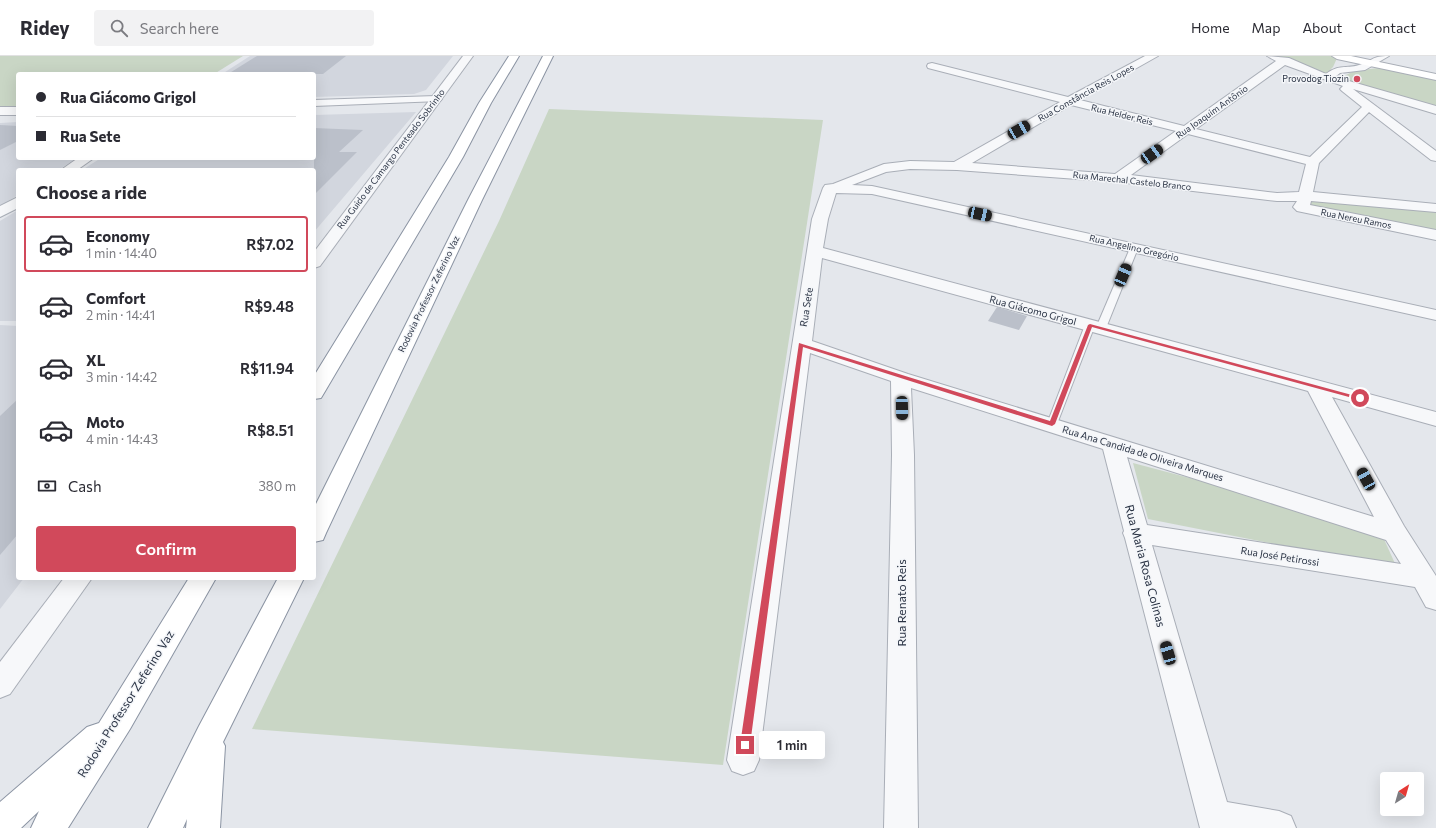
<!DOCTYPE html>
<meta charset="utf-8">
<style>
body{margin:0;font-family:Commissioner,sans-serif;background:#f2f2f3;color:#2b2b33;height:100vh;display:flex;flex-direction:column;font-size:15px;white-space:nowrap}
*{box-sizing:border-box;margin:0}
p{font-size:13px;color:#7c7c81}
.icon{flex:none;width:22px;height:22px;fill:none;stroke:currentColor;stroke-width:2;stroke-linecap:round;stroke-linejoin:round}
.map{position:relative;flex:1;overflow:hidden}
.drawer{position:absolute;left:16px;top:112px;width:300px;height:412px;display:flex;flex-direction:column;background:#fff;border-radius:4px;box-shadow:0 4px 16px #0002}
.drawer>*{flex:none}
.guide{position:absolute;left:16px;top:16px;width:300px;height:88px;border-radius:4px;box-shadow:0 4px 16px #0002;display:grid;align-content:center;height:88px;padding:0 20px;background:#fff}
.needle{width:26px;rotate:37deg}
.fabs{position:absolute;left:1380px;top:716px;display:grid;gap:8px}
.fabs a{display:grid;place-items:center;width:44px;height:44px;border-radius:4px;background:#fff;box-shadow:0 4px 16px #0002;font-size:20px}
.end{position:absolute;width:18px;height:18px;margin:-9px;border:5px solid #d1495b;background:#fff;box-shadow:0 0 0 2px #fff}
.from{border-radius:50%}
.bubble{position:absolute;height:28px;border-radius:4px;background:#fff;box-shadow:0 4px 16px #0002;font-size:13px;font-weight:600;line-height:28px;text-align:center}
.car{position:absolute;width:12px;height:24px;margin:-12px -6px;border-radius:5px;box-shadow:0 0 3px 1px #0007;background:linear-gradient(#222 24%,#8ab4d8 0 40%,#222 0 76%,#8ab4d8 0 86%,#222 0)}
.guide b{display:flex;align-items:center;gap:14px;height:38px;font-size:15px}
.guide b+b{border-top:1px solid #e1e1e2}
.guide i{width:10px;height:10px;background:#2b2b33}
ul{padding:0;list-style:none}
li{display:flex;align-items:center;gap:12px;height:56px;margin:0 8px 6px;padding:0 12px;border:2px solid transparent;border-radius:4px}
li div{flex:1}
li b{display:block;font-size:15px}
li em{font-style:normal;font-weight:600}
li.current{border-color:#d1495b}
li>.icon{width:36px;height:36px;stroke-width:1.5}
h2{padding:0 20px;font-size:18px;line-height:48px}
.pay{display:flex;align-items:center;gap:10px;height:44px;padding:0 20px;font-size:15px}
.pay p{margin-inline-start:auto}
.action{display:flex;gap:8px;margin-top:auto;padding:8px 20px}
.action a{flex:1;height:46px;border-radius:4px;background:#d1495b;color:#fff;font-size:16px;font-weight:600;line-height:46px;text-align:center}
header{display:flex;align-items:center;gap:24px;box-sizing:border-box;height:56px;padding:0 20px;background:#fff;border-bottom:1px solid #e1e1e2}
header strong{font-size:19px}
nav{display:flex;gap:22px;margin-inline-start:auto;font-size:14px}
.search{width:280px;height:36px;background:#f2f2f3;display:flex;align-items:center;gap:10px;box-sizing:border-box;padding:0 14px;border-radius:4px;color:#7c7c81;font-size:15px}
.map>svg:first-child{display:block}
</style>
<header>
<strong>Ridey</strong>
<div class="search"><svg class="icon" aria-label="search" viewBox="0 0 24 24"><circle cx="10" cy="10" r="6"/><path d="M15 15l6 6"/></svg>Search here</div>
<nav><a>Home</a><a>Map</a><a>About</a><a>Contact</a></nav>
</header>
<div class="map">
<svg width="1436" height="772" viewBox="0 0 1436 772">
<rect width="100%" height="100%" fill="#e4e7ec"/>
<g fill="#d2d6de">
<path d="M250 0H453L426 34 414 38 314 41V18H222Z"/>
<path d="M416 56 314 176V114H82L101 102H314V59Z"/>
<path d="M18 66V102H77L58 114H18V139L0 150V67Z"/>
<path d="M18 154V265H0V165Z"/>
<path d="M0 269 18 270V522H24L0 553Z"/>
</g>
<g fill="#c9d6c5">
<path d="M0 0H243L214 18H18V52H0Z"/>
<path d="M1277 0H1338L1333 11 1326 18Z"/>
<path d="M1378 12 1436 23V53L1336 24 1354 15Z"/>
<path d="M549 53 823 64 723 709 252 673 499 165Z"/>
<path d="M1311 142 1436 154V178L1309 153Z"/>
<path d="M1133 407 1379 472 1397 512 1148 463Z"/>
</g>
<g fill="#bbc0ca">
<path d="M257 0H346L323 18H228Z"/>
<path d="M0 69 18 70V85L0 94Z"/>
<path d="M314 72 363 74 339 96H357L314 139Z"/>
<path d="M997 251 1027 260 1019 274 988 265Z"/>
<path d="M18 343V478L0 499V360Z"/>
</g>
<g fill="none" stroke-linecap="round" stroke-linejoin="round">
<defs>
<g id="service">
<path d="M1131 190 1138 192 1106 272 1104 274H1098L1096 272Z"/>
<path d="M1090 266 1095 269 1057 368 1052 371 1048 370 1047 368 1085 269Z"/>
</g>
<g id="minor">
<path d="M463 0H473L320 210 314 212V196Z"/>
<path d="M1145 0H1158L1080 44 1184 70 1276 5 1267 0 1289 2 1326 18C1339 8 1345 13 1359 9 1373 5 1371 0 1389 0L1365 14 1340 17 1335 21 1436 50V58L1353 33 1436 95V105L1431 104 1369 56 1319 107 1313 136 1436 148V156L1311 145 1310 149 1436 174V184L1297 155 1293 151 1297 145H1277L1118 126 957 114 910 113 886 116 852 129 872 130 1436 254V264L872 138 836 137 828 163 823 192 1436 356V370L1332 341 1404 470 1436 520V554L1426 551 1415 531 1152 489 1227 746 1279 755 1291 760 1296 772H1200L1125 482 1123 477 1124 475 1103 393 911 332 914 399 918 772H884L892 399 891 325 810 297 759 704 754 715 743 719 732 715 727 704 807 195 812 163 823 132 825 129 833 128 884 108 910 105 954 106 1060 46 928 12 927 10 928 8 932 7 1068 41ZM1285 9 1343 30 1340 33 1342 35 1362 51 1310 101 1196 73ZM1071 49 1176 75 1115 118 972 107ZM1188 78 1306 108 1299 136 1277 137 1131 119ZM822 202 1308 335 1374 461 908 318 812 285ZM1127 401 1386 484 1401 508 1147 469Z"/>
<path d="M78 102H94L77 114H61Z"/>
<path d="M18 141V152L0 161V150Z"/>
<path d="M64 522H92L10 638 0 642V606Z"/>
</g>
<g id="tertiary">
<path d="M436 40 440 41 442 43 440 45 314 50V44Z"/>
<rect x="0" y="51" width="18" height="8"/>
</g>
<path id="secondary" d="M1332 0H1351L1436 18V24L1337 3Z"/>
<g id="motorway">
<path d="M509 0H519L491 47 463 101 324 337 321 342 314 343V320L449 101 479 47Z"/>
<path d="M543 0H553L482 144 326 477 323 484 314 486V452L468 144Z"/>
<path d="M189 522H216L130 673 68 772H31L39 755 21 772H0V746L87 671 99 667Z"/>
<path d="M278 522H304L223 686 225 690 220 772H186L187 763 183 772H148L199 670Z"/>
</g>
</defs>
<use href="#service" stroke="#a9aeb7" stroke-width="2"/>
<use href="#minor" stroke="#a9aeb7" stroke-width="2"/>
<use href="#tertiary" stroke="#a9aeb7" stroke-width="2"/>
<use href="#secondary" stroke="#a9aeb7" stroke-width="2"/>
<use href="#motorway" stroke="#8b94a3" stroke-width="2"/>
<use href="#service" fill="#f7f8fa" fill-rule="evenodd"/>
<use href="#minor" fill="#f7f8fa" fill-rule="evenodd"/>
<use href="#tertiary" fill="#f7f8fa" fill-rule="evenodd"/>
<use href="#secondary" fill="#fff" fill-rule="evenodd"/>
<use href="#motorway" fill="#fff" fill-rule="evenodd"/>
</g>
<path fill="#d1495b" d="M1090 268 1363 342 1360 344 1092 271 1055 368 1052 370 803 291 750 689 745 693 742 692 740 689 799 287 1050 365 1088 269Z"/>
<circle fill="#d1495b" stroke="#f4f6f9" stroke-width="1.5" cx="1357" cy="23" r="4"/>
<g text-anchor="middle" stroke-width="3" stroke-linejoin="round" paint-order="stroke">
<g font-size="9" fill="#2b3445" stroke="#f4f6f9" text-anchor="end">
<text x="1349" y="26">Provodog Tiozin</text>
</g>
<g font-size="9" fill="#2b3445" stroke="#f4f6f9">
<text transform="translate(1086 37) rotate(-29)" y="3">Rua Constância Reis Lopes</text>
<text transform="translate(1212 56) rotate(-35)" y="3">Rua Joaquim Antônio</text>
<text transform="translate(1122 59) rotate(14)" y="3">Rua Helder Reis</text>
<text transform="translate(391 103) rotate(-53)" y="3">Rua Guido de Camargo Penteado Sobrinho</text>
<text transform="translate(1132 125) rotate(6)" y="3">Rua Marechal Castelo Branco</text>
<text transform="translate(1356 163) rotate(11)" y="3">Rua Nereu Ramos</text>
<text transform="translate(1134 192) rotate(13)" y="3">Rua Angelino Gregório</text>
<text transform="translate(429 238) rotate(-64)" y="3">Rodovia Professor Zeferino Vaz</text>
</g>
<g font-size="10" fill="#2b3445" stroke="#f4f6f9">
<text transform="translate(806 251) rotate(-81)" y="4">Rua Sete</text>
<text transform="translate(1033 254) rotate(15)" y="4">Rua Giácomo Grigol</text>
<text transform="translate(1143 397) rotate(17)" y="4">Rua Ana Candida de Oliveira Marques</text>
<text transform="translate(1280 500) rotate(9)" y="4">Rua José Petirossi</text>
</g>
<g font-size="12" fill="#2b3445" stroke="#f4f6f9">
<text transform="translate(1145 510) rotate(75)" y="4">Rua Maria Rosa Colinas</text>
<text transform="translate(902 547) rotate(-90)" y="4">Rua Renato Reis</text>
<text transform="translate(126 648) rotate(-58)" y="4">Rodovia Professor Zeferino Vaz</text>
</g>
</g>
</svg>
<div class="fabs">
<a><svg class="needle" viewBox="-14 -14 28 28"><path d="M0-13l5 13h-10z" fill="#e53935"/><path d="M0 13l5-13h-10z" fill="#7c7c81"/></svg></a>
</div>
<i class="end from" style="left:1360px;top:342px"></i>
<i class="end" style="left:745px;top:689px"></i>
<div class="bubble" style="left:759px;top:675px;width:66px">1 min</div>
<i class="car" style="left:1019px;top:74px;rotate:60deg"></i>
<i class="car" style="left:1152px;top:98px;rotate:55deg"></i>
<i class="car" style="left:980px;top:158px;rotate:102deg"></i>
<i class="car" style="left:1123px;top:219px;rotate:23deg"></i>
<i class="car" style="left:902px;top:352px;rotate:179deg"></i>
<i class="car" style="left:1366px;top:423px;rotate:331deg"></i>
<i class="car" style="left:1168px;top:597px;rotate:344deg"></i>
<div class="guide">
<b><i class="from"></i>Rua Giácomo Grigol</b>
<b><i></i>Rua Sete</b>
</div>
<section class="drawer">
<h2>Choose a ride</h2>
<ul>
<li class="current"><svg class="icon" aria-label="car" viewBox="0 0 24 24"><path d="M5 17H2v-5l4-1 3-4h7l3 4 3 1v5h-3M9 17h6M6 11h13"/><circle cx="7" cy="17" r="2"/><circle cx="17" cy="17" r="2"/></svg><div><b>Economy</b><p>1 min · 14:40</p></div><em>R$7.02</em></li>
<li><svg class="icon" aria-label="car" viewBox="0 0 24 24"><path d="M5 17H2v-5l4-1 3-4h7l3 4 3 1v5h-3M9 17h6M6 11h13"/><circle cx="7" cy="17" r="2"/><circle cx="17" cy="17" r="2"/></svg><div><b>Comfort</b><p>2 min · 14:41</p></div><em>R$9.48</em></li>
<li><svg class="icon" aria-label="car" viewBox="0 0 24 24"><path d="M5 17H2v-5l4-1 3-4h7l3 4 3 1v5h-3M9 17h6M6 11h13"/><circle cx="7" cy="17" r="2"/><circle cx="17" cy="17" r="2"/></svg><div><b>XL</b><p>3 min · 14:42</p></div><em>R$11.94</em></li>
<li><svg class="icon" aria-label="car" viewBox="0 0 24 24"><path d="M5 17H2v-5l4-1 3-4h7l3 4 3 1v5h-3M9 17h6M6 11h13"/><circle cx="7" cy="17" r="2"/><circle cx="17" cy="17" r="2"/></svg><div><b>Moto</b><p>4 min · 14:43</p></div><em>R$8.51</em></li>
</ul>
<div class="pay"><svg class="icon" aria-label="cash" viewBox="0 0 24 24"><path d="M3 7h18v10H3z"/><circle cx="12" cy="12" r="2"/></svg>Cash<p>380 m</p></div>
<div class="action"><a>Confirm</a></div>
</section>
</div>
